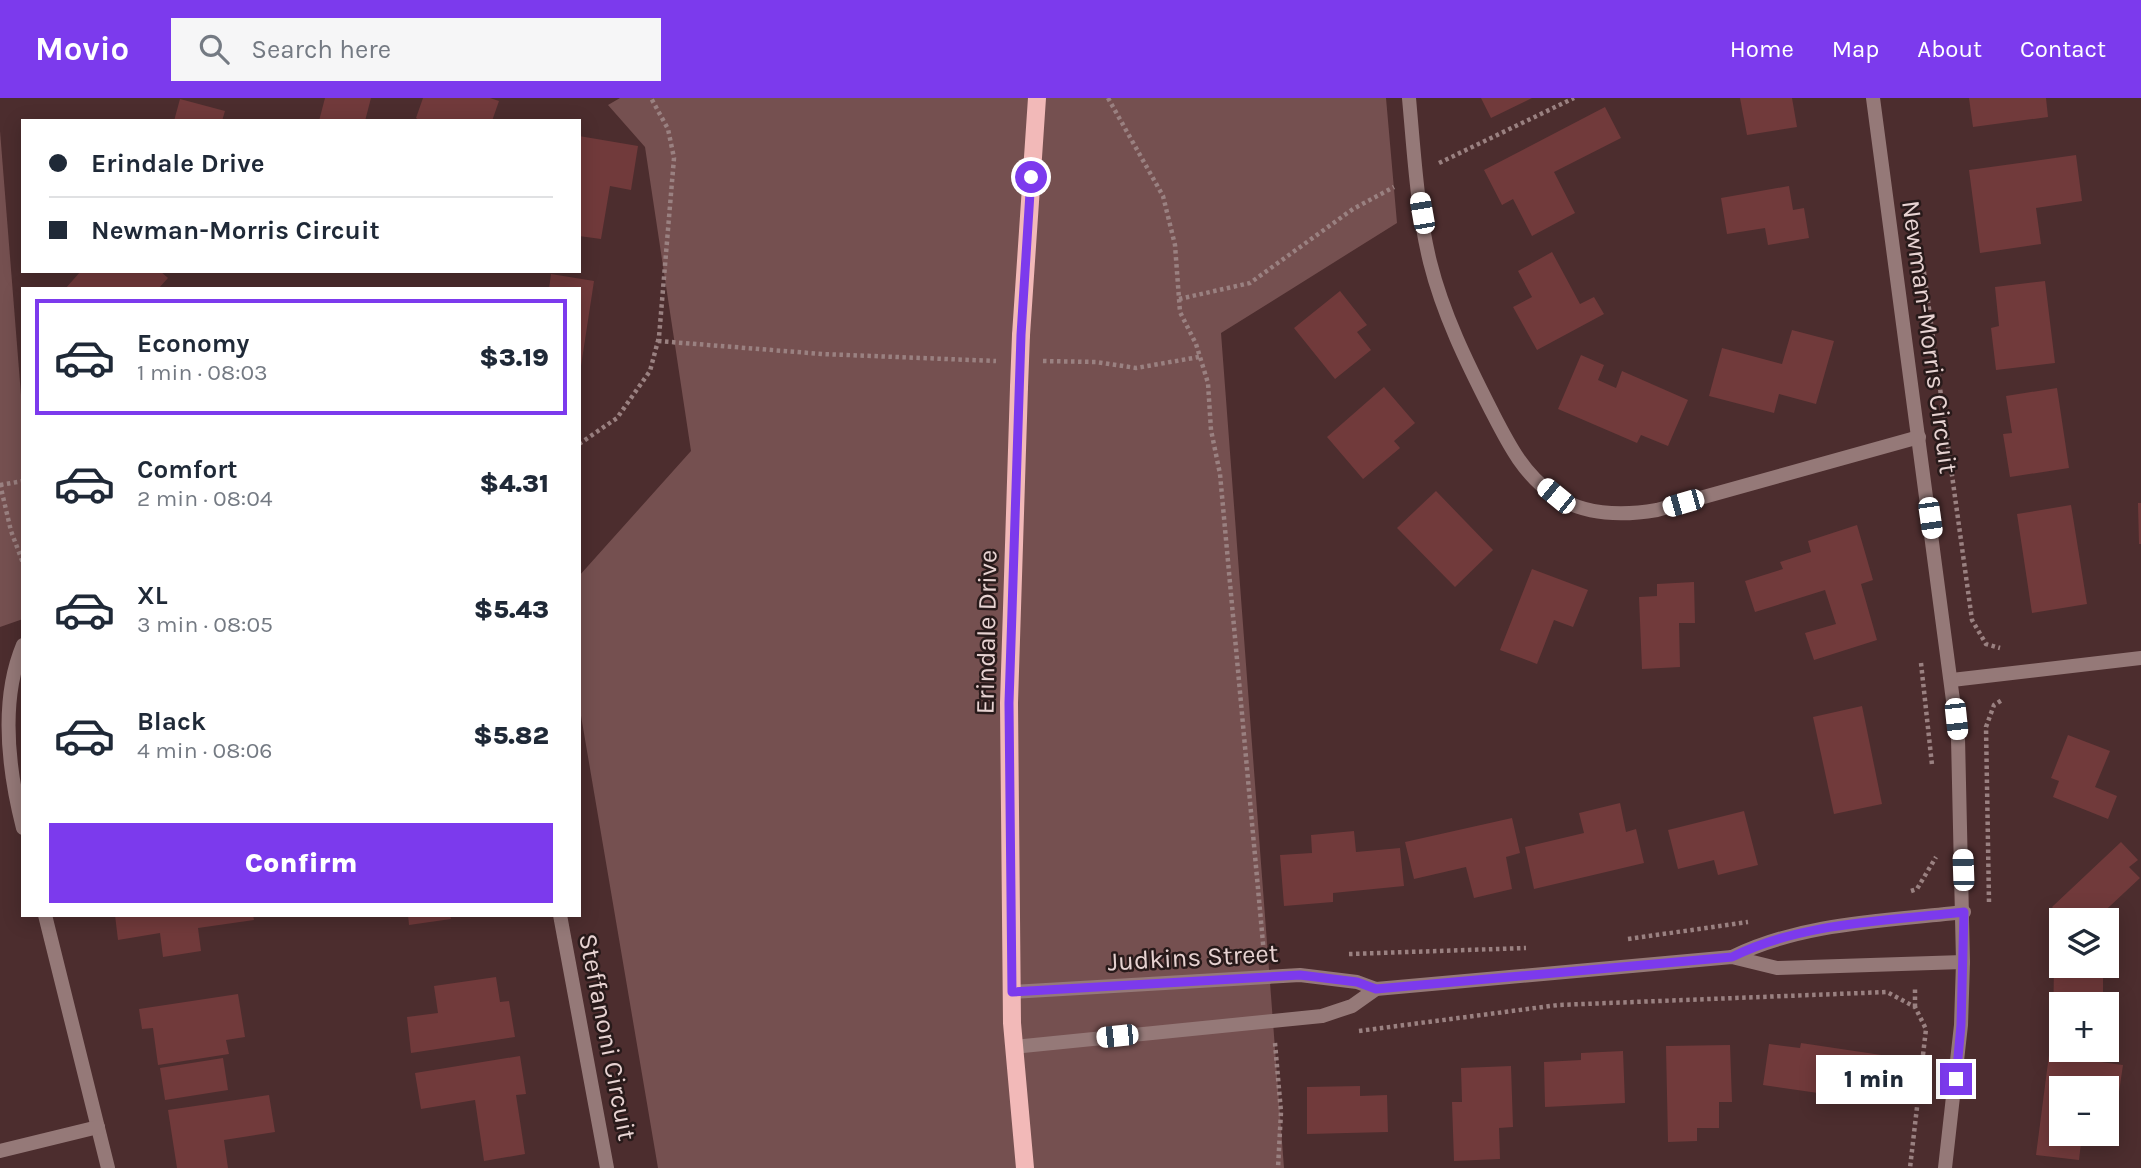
<!DOCTYPE html>
<meta charset="utf-8">
<style>
body{margin:0;font-family:Karla,sans-serif;background:#f6f6f7;color:#1f2937;height:100vh;display:flex;flex-direction:column;font-size:26px;white-space:nowrap}
*{box-sizing:border-box;margin:0}
p{font-size:23px;color:#747a83}
.icon{flex:none;width:38px;height:38px;fill:none;stroke:currentColor;stroke-width:2;stroke-linecap:round;stroke-linejoin:round}
.map{position:relative;flex:1;overflow:hidden}
.side{position:absolute;left:21px;top:189px;width:560px;height:630px;display:flex;flex-direction:column;background:#fff;border-radius:0px;box-shadow:0 4px 18px #0003}
.side>*{flex:none}
.guide{position:absolute;left:21px;top:21px;width:560px;height:154px;border-radius:0px;box-shadow:0 4px 18px #0003;display:grid;align-content:center;height:154px;padding:0 28px;background:#fff}
.tools{position:absolute;left:2049px;top:810px;display:grid;gap:14px}
.tools a{display:grid;place-items:center;width:70px;height:70px;border-radius:0px;background:#fff;box-shadow:0 4px 18px #0003;font-size:35px}
.end{position:absolute;width:32px;height:32px;margin:-16px;border:9px solid #7c3aed;background:#fff;box-shadow:0 0 0 4px #fff}
.from{border-radius:50%}
.bubble{position:absolute;height:49px;border-radius:0px;background:#fff;box-shadow:0 4px 18px #0003;font-size:23px;font-weight:800;line-height:49px;text-align:center}
.car{position:absolute;width:21px;height:42px;margin:-21px -10px;border-radius:9px;box-shadow:0 0 5px 2px #0007;background:linear-gradient(#fff 24%,#345 0 40%,#fff 0 76%,#345 0 86%,#fff 0)}
.guide b{display:flex;align-items:center;gap:24px;height:66px;font-size:26px}
.guide b+b{border-top:2px solid #e0e1e3}
.guide i{width:18px;height:18px;background:#1f2937}
ul{padding:12px 0 0;list-style:none}
li{display:flex;align-items:center;gap:21px;height:116px;margin:0 14px 10px;padding:0 14px;border:4px solid transparent;border-radius:0px}
li div{flex:1}
li b{display:block;font-size:26px}
li em{font-style:normal;font-weight:800}
li.current{border-color:#7c3aed}
li>.icon{width:63px;height:63px;stroke-width:1.5}
.button{display:flex;gap:14px;margin-top:auto;padding:14px 28px}
.button a{flex:1;height:80px;border-radius:0px;background:#7c3aed;color:#fff;font-size:28px;font-weight:800;line-height:80px;text-align:center}
header{display:flex;align-items:center;gap:42px;box-sizing:border-box;height:98px;padding:0 35px;background:#7c3aed;color:#fff}
header strong{font-size:33px}
nav{display:flex;gap:38px;margin-inline-start:auto;font-size:24px}
.search{width:490px;height:63px;background:#f6f6f7;display:flex;align-items:center;gap:18px;box-sizing:border-box;padding:0 24px;border-radius:0px;color:#747a83;font-size:26px}
.map>svg:first-child{display:block}
</style>
<header>
<strong>Movio</strong>
<div class="search"><svg class="icon" aria-label="search" viewBox="0 0 24 24"><circle cx="10" cy="10" r="6"/><path d="M15 15l6 6"/></svg>Search here</div>
<nav><a>Home</a><a>Map</a><a>About</a><a>Contact</a></nav>
</header>
<div class="map">
<svg width="2141" height="1070" viewBox="0 0 2141 1070">
<rect width="100%" height="100%" fill="#4c2d2e"/>
<g fill="#755050">
<path d="M620 0H1386L1397 125 1221 235 1284 1070H658L579 606V478L691 353 645 49 608 7Z"/>
<path d="M0 33 23 322V521L0 529Z"/>
</g>
<g fill="#713a3b">
<path d="M325 0H371L365 23H319Z"/>
<path d="M423 0H490L499 3 492 23H420L416 20Z"/>
<path d="M1481 0H1532L1491 20Z"/>
<path d="M1740 0H1792L1797 29 1747 37Z"/>
<path d="M1969 0H2046L2048 19 1973 29Z"/>
<path d="M180 1 225 13 222 23H174Z"/>
<path d="M1605 9 1621 40 1554 74 1575 115 1532 138 1513 101 1502 107 1484 72Z"/>
<path d="M579 38 638 48 631 92 610 88 601 141 579 138Z"/>
<path d="M2076 57 2082 103 2036 110 2041 146 1980 155 1969 72Z"/>
<path d="M1789 88 1793 112 1804 110 1809 140 1768 147 1765 130 1727 136 1721 100Z"/>
<path d="M1552 154 1580 206 1594 199 1604 216 1537 252 1513 209 1532 199 1518 173Z"/>
<path d="M81 173H160L168 180 158 191H65Z"/>
<path d="M551 176 594 183 581 268 579 191H549Z"/>
<path d="M2045 183 2055 265 1996 272 1991 230 1999 228 1995 189Z"/>
<path d="M1340 193 1367 227 1357 234 1371 252 1335 281 1294 230Z"/>
<path d="M1792 232 1834 243 1816 306 1779 296 1774 315 1709 298 1722 250 1782 266Z"/>
<path d="M1581 257 1604 267 1598 282 1616 290 1622 273 1688 302 1668 348 1641 337 1637 345 1558 311Z"/>
<path d="M1384 289 1415 325 1394 343 1400 350 1363 381 1327 339Z"/>
<path d="M2057 290 2069 370 2010 379 2003 336 2012 335 2006 298Z"/>
<path d="M1436 393 1493 452 1455 489 1397 430Z"/>
<path d="M2138 405H2141V446H2139Z"/>
<path d="M2071 407 2087 506 2032 515 2017 416Z"/>
<path d="M1857 427 1873 482 1861 486 1877 542 1814 562 1805 535 1836 526 1825 492 1755 514 1745 483 1783 471 1780 464 1811 454 1808 443Z"/>
<path d="M1532 471 1588 492 1573 529 1554 522 1537 566 1500 552Z"/>
<path d="M1694 484 1695 525H1679L1680 569 1642 571 1639 499 1657 498V486Z"/>
<path d="M1862 608 1882 706 1834 716 1813 619Z"/>
<path d="M2068 637 2110 653 2095 689 2117 698 2108 721 2053 699 2059 683 2051 680Z"/>
<path d="M1620 705 1626 734 1636 731 1644 765 1534 791 1525 749 1584 735 1579 715Z"/>
<path d="M1744 713 1758 767 1718 777 1714 762 1678 771 1668 732Z"/>
<path d="M1512 720 1520 755 1506 759 1512 791 1474 800 1466 769 1414 781 1405 744Z"/>
<path d="M1354 733 1356 754 1400 750 1404 788 1333 795V804L1284 808 1280 757 1312 755 1311 737Z"/>
<path d="M2121 744 2138 762 2129 769 2140 780 2095 822H2064L2052 809Z"/>
<path d="M115 817H253L254 822 198 830 201 853 163 859 160 835 118 842Z"/>
<path d="M408 817H450L451 821 409 827Z"/>
<path d="M2054 867 2103 868V906H2062V934H2053Z"/>
<path d="M496 879 500 904 509 903 515 939 411 955 407 919 438 915 434 888Z"/>
<path d="M238 896 245 939 226 942 229 956 158 967 153 930 142 931 139 911Z"/>
<path d="M1801 945 1888 958 1881 1004 1763 987 1769 946 1800 950Z"/>
<path d="M1730 947 1732 1004H1719V1030H1697V1043L1668 1044 1666 948Z"/>
<path d="M1623 953 1625 1005 1545 1009 1544 964 1581 962V955Z"/>
<path d="M2049 957 2123 967 2112 1041 2089 1038 2107 1036V990H2062V1036H2082L2079 1062 2036 1057Z"/>
<path d="M520 958 526 996 516 997 525 1056 484 1063 475 1002 421 1011 415 975Z"/>
<path d="M223 960 228 992 165 1002 160 970Z"/>
<path d="M1511 968 1513 1029 1499 1030 1500 1061 1454 1063 1452 1004H1462L1461 970Z"/>
<path d="M1360 988V998L1387 997 1388 1034 1307 1036V989Z"/>
<path d="M269 997 275 1034 224 1042 228 1070H177L168 1012Z"/>
</g>
<g fill="none" stroke-linecap="round" stroke-linejoin="round">
<g stroke="#9a8181" stroke-width="4.5" stroke-dasharray="3.5 3.5" stroke-linecap="butt">
<path d="M1108 0 1163 98 1175 147 1180 214 1196 246 1208 285 1211 332 1220 376 1264 856"/>
<path d="M1439 65 1574 0"/>
<path d="M1922 160 1972 522 1986 546 2000 550"/>
<path d="M1179 201 1250 185 1353 111 1394 89"/>
<path d="M658 243 822 256 996 263"/>
<path d="M1043 263 1096 264 1136 270 1199 259"/>
<path d="M579 346 617 320 650 273 659 239 674 60 668 31 651 0"/>
<path d="M0 386 11 433 23 465"/>
<path d="M0 387 23 383"/>
<path d="M1921 565 1932 667"/>
<path d="M1911 793 1917 791 1936 759"/>
<path d="M1989 804 1986 629 1994 607 2002 602"/>
<path d="M1628 841 1748 824"/>
<path d="M1349 856 1526 850"/>
<path d="M1915 909V889"/>
<path d="M1359 933 1558 907 1887 894 1915 909 1926 931 1910 1070"/>
<path d="M1275 945 1281 1014 1278 1070"/>
</g>
<g stroke="#957978" stroke-width="14">
<path d="M1409 0C1414 55 1417 111 1430 164 1443 216 1467 265 1491 312 1508 345 1523 376 1554 397 1585 418 1622 418 1657 412L1919 339"/>
<path d="M23 547C0 602 8 671 23 730"/>
<path d="M1952 582 2141 560"/>
<path d="M45 817 108 1070"/>
<path d="M560 817 607 1070"/>
<path d="M0 1053 98 1029"/>
</g>
<g stroke="#957978" stroke-width="14">
<path d="M1873 0 1958 640 1963 864 1961 927 1945 1070"/>
<path d="M1732 859C1803 824 1887 823 1964 814"/>
<path d="M1012 894 1300 877 1357 884 1376 891 1732 859 1777 870 1963 864"/>
<path d="M1014 949 1322 918 1352 908 1376 891"/>
</g>
<g stroke="#f2b9b8" stroke-width="18">
<path d="M1021 237 1037 0"/>
<path d="M1019 289 1009 605 1012 925 1025 1070"/>
</g>
<path stroke="#f2b9b8" stroke-width="18" d="M1019 289 1021 237"/>
</g>
<g fill="none" stroke-linecap="round" stroke-linejoin="round">
<path stroke="#7c3aed" stroke-width="9" d="M1031 79 1021 237 1009 605 1012 894 1300 877 1357 884 1376 891 1732 859C1802 824 1887 823 1964 814L1961 927 1956 981"/>
</g>
<g text-anchor="middle" stroke-width="5" stroke-linejoin="round" paint-order="stroke">
<g font-size="26" fill="#e7d3d2" stroke="#281a1a">
<text transform="translate(1930 239) rotate(82)" y="9">Newman-Morris Circuit</text>
<text transform="translate(986 534) rotate(-89)" y="9">Erindale Drive</text>
<text transform="translate(1193 859) rotate(-3)" y="9">Judkins Street</text>
<text transform="translate(608 939) rotate(79)" y="9">Steffanoni Circuit</text>
</g>
</g>
</svg>
<div class="tools">
<a><svg class="icon" aria-label="layers" viewBox="0 0 24 24"><path d="M12 4l9 5-9 5-9-5zM3 14l9 5 9-5"/></svg></a>
<a>+</a>
<a>−</a>
</div>
<i class="end from" style="left:1031px;top:79px"></i>
<i class="end" style="left:1956px;top:981px"></i>
<div class="bubble" style="left:1816px;top:957px;width:116px">1 min</div>
<i class="car" style="left:1422px;top:115px;rotate:350deg"></i>
<i class="car" style="left:1556px;top:398px;rotate:309deg"></i>
<i class="car" style="left:1683px;top:405px;rotate:254deg"></i>
<i class="car" style="left:1930px;top:420px;rotate:172deg"></i>
<i class="car" style="left:1956px;top:621px;rotate:174deg"></i>
<i class="car" style="left:1963px;top:772px;rotate:358deg"></i>
<i class="car" style="left:1117px;top:938px;rotate:264deg"></i>
<div class="guide">
<b><i class="from"></i>Erindale Drive</b>
<b><i></i>Newman-Morris Circuit</b>
</div>
<section class="side">
<ul>
<li class="current"><svg class="icon" aria-label="car" viewBox="0 0 24 24"><path d="M5 17H2v-5l4-1 3-4h7l3 4 3 1v5h-3M9 17h6M6 11h13"/><circle cx="7" cy="17" r="2"/><circle cx="17" cy="17" r="2"/></svg><div><b>Economy</b><p>1 min · 08:03</p></div><em>$3.19</em></li>
<li><svg class="icon" aria-label="car" viewBox="0 0 24 24"><path d="M5 17H2v-5l4-1 3-4h7l3 4 3 1v5h-3M9 17h6M6 11h13"/><circle cx="7" cy="17" r="2"/><circle cx="17" cy="17" r="2"/></svg><div><b>Comfort</b><p>2 min · 08:04</p></div><em>$4.31</em></li>
<li><svg class="icon" aria-label="car" viewBox="0 0 24 24"><path d="M5 17H2v-5l4-1 3-4h7l3 4 3 1v5h-3M9 17h6M6 11h13"/><circle cx="7" cy="17" r="2"/><circle cx="17" cy="17" r="2"/></svg><div><b>XL</b><p>3 min · 08:05</p></div><em>$5.43</em></li>
<li><svg class="icon" aria-label="car" viewBox="0 0 24 24"><path d="M5 17H2v-5l4-1 3-4h7l3 4 3 1v5h-3M9 17h6M6 11h13"/><circle cx="7" cy="17" r="2"/><circle cx="17" cy="17" r="2"/></svg><div><b>Black</b><p>4 min · 08:06</p></div><em>$5.82</em></li>
</ul>
<div class="button"><a>Confirm</a></div>
</section>
</div>
